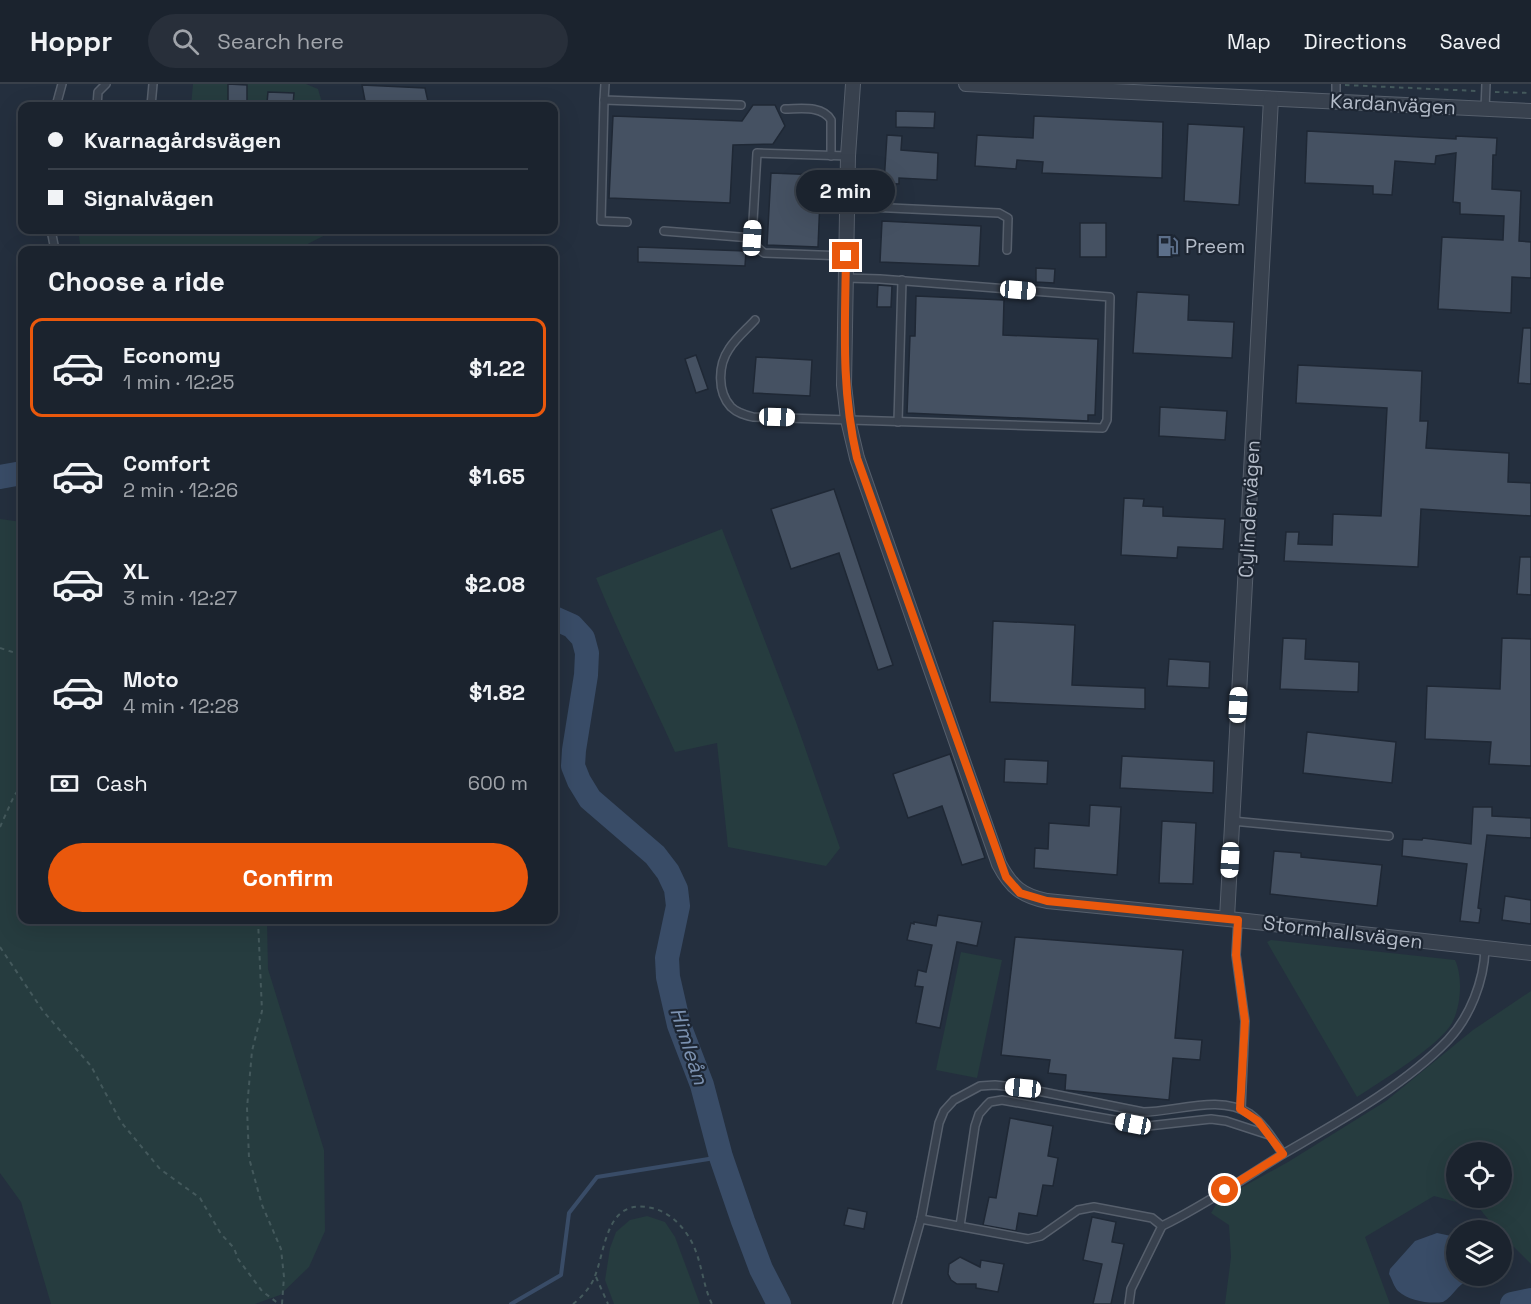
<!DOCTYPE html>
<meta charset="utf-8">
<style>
body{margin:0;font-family:"Space Grotesk",sans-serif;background:#282f3a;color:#f1f3f6;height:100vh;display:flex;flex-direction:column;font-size:22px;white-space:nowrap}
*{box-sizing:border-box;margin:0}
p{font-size:20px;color:#a0a4aa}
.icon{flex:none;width:33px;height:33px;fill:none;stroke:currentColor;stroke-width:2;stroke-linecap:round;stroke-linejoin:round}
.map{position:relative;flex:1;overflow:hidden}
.panel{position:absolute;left:18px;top:162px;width:540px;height:678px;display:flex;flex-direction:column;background:#1b232e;border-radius:12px;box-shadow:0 6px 24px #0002,0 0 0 2px #39404a}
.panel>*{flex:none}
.hud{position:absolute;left:18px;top:18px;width:540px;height:132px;border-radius:12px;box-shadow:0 6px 24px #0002,0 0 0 2px #39404a;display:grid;align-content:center;height:132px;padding:0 30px;background:#1b232e}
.fabs{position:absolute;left:1446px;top:1058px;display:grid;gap:12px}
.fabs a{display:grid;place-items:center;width:66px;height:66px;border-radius:50%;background:#1b232e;box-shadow:0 6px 24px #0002,0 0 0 2px #39404a;font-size:30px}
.end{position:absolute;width:27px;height:27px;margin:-14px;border:8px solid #ea580c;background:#fff;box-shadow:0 0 0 3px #fff}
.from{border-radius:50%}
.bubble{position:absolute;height:42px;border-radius:21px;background:#1b232e;box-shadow:0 6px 24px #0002,0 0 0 2px #39404a;font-size:20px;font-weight:700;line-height:42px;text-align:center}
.car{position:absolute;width:18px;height:36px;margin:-18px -9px;border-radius:8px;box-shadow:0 0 4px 2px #0007;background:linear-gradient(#fff 24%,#345 0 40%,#fff 0 76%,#345 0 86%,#fff 0)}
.hud b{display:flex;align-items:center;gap:21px;height:57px;font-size:22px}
.hud b+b{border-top:2px solid #39404a}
.hud i{width:15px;height:15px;background:#f1f3f6}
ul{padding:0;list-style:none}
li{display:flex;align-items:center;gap:18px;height:99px;margin:0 12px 9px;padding:0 18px;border:3px solid transparent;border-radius:12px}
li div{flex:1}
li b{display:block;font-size:22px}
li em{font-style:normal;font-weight:700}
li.active{border-color:#ea580c}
li>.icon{width:54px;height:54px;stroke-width:1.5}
h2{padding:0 30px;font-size:27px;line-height:72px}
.pay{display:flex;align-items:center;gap:15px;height:66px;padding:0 30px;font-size:22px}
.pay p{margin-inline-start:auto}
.cta{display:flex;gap:12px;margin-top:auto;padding:12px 30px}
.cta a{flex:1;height:69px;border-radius:36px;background:#ea580c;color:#fff;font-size:24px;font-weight:700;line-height:69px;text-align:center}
header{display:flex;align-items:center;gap:36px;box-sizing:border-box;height:84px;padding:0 30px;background:#1b232e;border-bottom:2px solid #39404a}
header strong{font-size:28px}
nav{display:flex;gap:33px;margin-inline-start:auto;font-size:21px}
.search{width:420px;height:54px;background:#282f3a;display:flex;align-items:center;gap:15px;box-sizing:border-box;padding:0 21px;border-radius:33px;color:#a0a4aa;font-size:22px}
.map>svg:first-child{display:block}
</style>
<header>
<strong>Hoppr</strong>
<div class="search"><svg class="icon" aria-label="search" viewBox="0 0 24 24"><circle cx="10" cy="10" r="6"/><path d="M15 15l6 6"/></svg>Search here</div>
<nav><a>Map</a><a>Directions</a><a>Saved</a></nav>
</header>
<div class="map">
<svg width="1531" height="1220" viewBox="0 0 1531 1220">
<rect width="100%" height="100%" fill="#242f3e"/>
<g fill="#263c3f" fill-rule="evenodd">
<path d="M193 0H306L318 5 323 22H191Z"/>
<path d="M78 146H343L329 149 296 166H81Z"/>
<path d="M0 435 22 438V836H267L268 885 324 1066 325 1147 309 1183 280 1211 255 1220H51L21 1118 0 1089Z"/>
<path d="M722 445 796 638 840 764 826 782 728 763 717 659 675 668C649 610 620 553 596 494Z"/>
<path d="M1271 856 1455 876C1463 893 1461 922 1452 939 1439 962 1380 998 1357 1013L1267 858Z"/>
<path d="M961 868 1002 876 977 994 936 986Z"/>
<path d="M1531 907V1180L1502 1151V1146H1497L1479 1124 1434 1112 1365 1153 1390 1220H1225L1231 1173 1229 1141 1211 1129 1219 1116 1288 1078 1386 1017 1473 946ZM1456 1068H1502V1113H1456Z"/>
<path d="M647 1132 665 1138 675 1153 700 1220H614L605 1196 610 1164 616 1148 630 1136Z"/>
</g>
<path fill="#394c67" d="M1437 1149 1456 1153V1191H1478L1474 1197C1459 1195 1455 1212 1443 1218 1429 1220 1409 1217 1398 1207 1394 1203 1392 1195 1389 1190L1390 1185 1415 1157Z"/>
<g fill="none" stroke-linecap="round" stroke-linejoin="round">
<path stroke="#394c67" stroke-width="4" d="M511 1220 561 1191 569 1129 597 1093 721 1073"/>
<g stroke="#394c67" stroke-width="24">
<path d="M0 393 22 389"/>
<path d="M554 534 572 542 583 554 587 569 586 591 574 666 573 682 579 697 590 715 655 771 668 788 676 805 678 822 667 874 668 893 679 941 702 1001 721 1073 743 1137 761 1185 779 1220"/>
<path d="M1512 1220 1531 1216"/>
</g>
</g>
<g fill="#455162" stroke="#1f2835" stroke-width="1.5">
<path d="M228 0 247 1V18L228 17Z"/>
<path d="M362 1 425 4 429 22H366Z"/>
<path d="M268 8 294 9 293 20 267 19Z"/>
<path d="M753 21H775L785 42 773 60 733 61 730 119 609 114 613 32 742 37Z"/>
<path d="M896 27 935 28 934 44 896 43Z"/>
<path d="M1034 32 1163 38 1162 94 1042 89 1043 78 1017 76 1016 85 975 82 977 51 1033 54Z"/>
<path d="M1188 40 1244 43 1239 121 1184 117Z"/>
<path d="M1307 47 1456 55V52L1497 54 1496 71H1493L1492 105 1521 107 1519 157 1531 158V194L1512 193 1511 229 1438 225 1442 153 1503 156 1504 132 1460 130V119L1453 118 1456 69 1436 72 1435 80 1395 77 1392 111 1373 110V102L1305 99Z"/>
<path d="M887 51 902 52 901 66 938 69 937 96 899 94V100L884 99Z"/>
<path d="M771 89 821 91 818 163 767 161Z"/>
<path d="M882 137 981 142 979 182 880 178Z"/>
<rect x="1080" y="139" width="26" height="34"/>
<path d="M638 163 746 167 745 182 638 178Z"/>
<path d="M1036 184 1055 185 1054 199 1036 198Z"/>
<path d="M878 201 892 202 891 223H877Z"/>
<path d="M1137 208 1189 211 1188 236 1234 238 1232 274 1133 269Z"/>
<path d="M916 212 1004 216 1003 251 1098 255 1095 331H1088V337L907 329 910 252H915Z"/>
<path d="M1523 244H1531V300L1518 299Z"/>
<path d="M696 271 708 305 696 309 685 275Z"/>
<path d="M756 273 812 276 810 312 753 309Z"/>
<path d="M1298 281 1422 287 1420 337H1428L1426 364 1509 369 1508 398 1531 399V432L1421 425 1418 483 1284 477 1286 448H1299L1298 460 1332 461 1333 430 1381 432 1387 324 1296 319Z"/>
<path d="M1160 323 1227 327 1225 356 1159 352Z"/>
<path d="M834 405 893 581 878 586 839 469 791 485 771 425Z"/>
<path d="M1124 414 1144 415 1143 422 1163 423V432L1225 435 1223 465 1178 463 1177 474 1121 471Z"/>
<path d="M1520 473H1531V511L1517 510Z"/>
<path d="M993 537 1075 541 1072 601 1145 604V625L990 618Z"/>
<path d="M1283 554 1306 555 1305 575 1359 578 1358 608 1280 605Z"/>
<path d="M1502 554 1531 555V682L1489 680 1491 658 1425 655 1427 602 1500 605Z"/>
<path d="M1169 575 1210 578 1209 604 1167 602Z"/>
<path d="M1307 648 1396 658 1392 699 1303 689Z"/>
<path d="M950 670 985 774 962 781 942 722 908 734 893 690Z"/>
<path d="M1122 672 1214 677 1213 709 1120 704Z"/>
<path d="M1005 675 1048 677 1047 700 1004 698Z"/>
<path d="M1090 721 1121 723 1117 791 1034 784 1035 764 1048 765 1049 739 1089 742Z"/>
<path d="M1473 723H1492V732L1531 734V754L1487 751 1478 824 1481 825 1479 839 1460 837 1467 780 1402 772 1403 755 1422 756 1423 754 1471 760Z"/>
<path d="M1162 737 1196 739 1193 800 1159 799Z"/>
<path d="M1274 767 1301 769V773L1382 781 1377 822 1270 810Z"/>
<path d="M1505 812 1531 816V840L1502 836Z"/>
<path d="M938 831 982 838 977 862 957 858 940 944 916 939 923 903 915 902 918 886 926 888 932 861 907 856 911 839 914 840V838L936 842Z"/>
<path d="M1015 853 1183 866 1175 954 1202 956 1200 976 1173 974 1169 1016 1065 1006 1066 991 1048 989 1050 976 1001 971Z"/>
<path d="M1010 1034 1053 1042 1048 1072 1058 1074 1053 1102 1043 1101 1037 1132 1019 1129 1016 1147 983 1141 989 1113 996 1114Z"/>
<path d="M848 1124 867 1128 864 1145 844 1141Z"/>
<path d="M1092 1133 1116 1138 1112 1158 1124 1160 1111 1220H1093L1102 1180 1083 1176Z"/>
<path d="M960 1173 980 1183 981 1176 1004 1180 998 1208 976 1204V1200H957L951 1196 948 1190 949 1180Z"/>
</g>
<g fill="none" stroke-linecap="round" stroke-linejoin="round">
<defs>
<g id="lane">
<path d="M605 0 604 16 741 21"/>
<path d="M604 16 601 137 627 138"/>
<path d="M1336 18V0"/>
<path d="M56 22 62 0"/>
<path d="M97 22 98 8 106 0"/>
<path d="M151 22 153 0"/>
<path d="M785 25C800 25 822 21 831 36V72"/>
<path d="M1485 25 1486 0"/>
<path d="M847 122 999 129 1008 134 1007 166"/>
<path d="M51 146 55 166"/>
<path d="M664 147 752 154"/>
<path d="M846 172 764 169 757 163 752 154 757 69 848 72"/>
<path d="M755 236C747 245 736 254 729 265 718 281 717 308 731 323 737 329 745 331 753 333L1103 344 1107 336 1110 213 880 195 846 194"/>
<path d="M898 338 902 196"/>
<path d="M1232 737 1389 752"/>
<path d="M1238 836 1236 871 1245 937 1241 1025"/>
<path d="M921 1135 1028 1155 1041 1152 1078 1126 1094 1123 1152 1134 1162 1142 1170 1138C1209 1118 1246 1093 1283 1070 1338 1038 1404 1002 1448 956 1470 933 1484 897 1485 865"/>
<path d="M960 1142 975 1042 979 1030 986 1022 990 1018 1002 1016 1148 1042 1211 1035 1226 1037 1269 1051"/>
<path d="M897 1220 921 1135 939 1039 944 1027 954 1016 980 1002 995 1001 1023 1004 1143 1028C1176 1028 1220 1010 1250 1030 1264 1040 1274 1057 1283 1070"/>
<path d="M1129 1220 1131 1205 1162 1142"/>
</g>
<g id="street">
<path d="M853 0 848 72 844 301 848 336 857 374 999 780C1011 803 1022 812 1047 817L1238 836 1531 869"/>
<path d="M966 0 1531 27"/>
<path d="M1227 834 1271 15"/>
</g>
</defs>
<use href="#lane" stroke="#565f6c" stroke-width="10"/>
<use href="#street" stroke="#565f6c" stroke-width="16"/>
<g stroke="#44595c" stroke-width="2" stroke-dasharray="4.5 4.5" stroke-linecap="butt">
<path d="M1345 1 1477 7"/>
<path d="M1495 8 1531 9"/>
<path d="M0 564 22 571"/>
<path d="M0 743 14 712 22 701"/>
<path d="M258 836 262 927 252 967 247 1024 249 1074 262 1121 281 1165 284 1193 282 1220"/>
<path d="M0 863 43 927 91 982 121 1038 160 1085 200 1114 221 1150 234 1164 238 1175 262 1207 279 1220"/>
<path d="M596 1193 608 1220"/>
<path d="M573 1220C582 1213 591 1203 595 1192 606 1164 606 1113 652 1124 669 1128 682 1141 690 1155 702 1175 702 1200 712 1220"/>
</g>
<use href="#lane" stroke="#38414e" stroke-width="7"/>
<use href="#street" stroke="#38414e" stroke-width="14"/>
</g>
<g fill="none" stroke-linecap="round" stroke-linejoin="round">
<path stroke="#ea580c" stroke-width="8" d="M846 172C845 242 841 305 857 374L1006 793 1020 809 1047 817 1238 836 1236 871 1245 937 1240 1025 1258 1037 1283 1070 1225 1106"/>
</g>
<defs>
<symbol id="fuel-bare" viewBox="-9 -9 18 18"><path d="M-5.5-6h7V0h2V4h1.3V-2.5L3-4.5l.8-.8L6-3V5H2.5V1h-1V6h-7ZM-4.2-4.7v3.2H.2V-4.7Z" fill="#5c6f8a" stroke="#1d2633" stroke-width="2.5" paint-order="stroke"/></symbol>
</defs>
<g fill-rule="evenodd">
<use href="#fuel-bare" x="1153" y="147" width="30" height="30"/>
</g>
<g text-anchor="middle" stroke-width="4.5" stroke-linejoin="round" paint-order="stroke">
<g font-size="20" fill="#b4bcc9" stroke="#1d2633">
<text transform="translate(1393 20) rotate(3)" y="7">Kardanvägen</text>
<text transform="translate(1249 425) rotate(-87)" y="7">Cylindervägen</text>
<text transform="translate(1343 848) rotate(7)" y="7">Stormhallsvägen</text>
</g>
<g font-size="20" fill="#b4bcc9" stroke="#1d2633" text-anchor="start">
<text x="1185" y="169">Preem</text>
</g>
<g font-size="21" font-style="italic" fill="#7c92b1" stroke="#1d2633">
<text transform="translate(689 962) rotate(72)" y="7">Himleån</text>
</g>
</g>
</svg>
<div class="fabs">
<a><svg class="icon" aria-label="locate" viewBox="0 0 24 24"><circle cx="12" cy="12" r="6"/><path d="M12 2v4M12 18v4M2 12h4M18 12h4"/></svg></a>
<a><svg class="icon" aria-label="layers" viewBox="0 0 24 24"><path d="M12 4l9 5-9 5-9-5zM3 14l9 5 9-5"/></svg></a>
</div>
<i class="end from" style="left:1225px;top:1106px"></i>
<i class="end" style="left:846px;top:172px"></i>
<div class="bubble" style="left:796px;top:86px;width:99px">2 min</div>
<i class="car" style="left:752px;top:154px;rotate:3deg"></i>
<i class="car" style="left:1018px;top:206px;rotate:95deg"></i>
<i class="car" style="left:777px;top:333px;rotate:92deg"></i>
<i class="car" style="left:1238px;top:621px;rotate:3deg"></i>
<i class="car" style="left:1230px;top:776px;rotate:183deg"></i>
<i class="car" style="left:1023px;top:1004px;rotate:276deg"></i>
<i class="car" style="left:1133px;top:1040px;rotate:281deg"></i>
<div class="hud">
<b><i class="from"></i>Kvarnagårdsvägen</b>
<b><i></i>Signalvägen</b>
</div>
<section class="panel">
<h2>Choose a ride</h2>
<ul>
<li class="active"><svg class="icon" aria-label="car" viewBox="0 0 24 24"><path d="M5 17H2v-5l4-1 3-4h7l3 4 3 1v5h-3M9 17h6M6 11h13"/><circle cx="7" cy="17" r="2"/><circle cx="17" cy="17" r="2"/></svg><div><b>Economy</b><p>1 min · 12:25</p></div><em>$1.22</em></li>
<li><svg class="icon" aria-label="car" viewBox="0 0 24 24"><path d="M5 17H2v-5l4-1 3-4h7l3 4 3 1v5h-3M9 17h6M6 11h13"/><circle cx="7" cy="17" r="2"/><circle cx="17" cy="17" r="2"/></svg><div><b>Comfort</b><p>2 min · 12:26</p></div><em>$1.65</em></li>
<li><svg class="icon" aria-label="car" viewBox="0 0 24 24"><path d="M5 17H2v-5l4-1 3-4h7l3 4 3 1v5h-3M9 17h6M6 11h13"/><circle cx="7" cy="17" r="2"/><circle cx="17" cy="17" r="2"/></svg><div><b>XL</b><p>3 min · 12:27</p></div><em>$2.08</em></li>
<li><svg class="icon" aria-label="car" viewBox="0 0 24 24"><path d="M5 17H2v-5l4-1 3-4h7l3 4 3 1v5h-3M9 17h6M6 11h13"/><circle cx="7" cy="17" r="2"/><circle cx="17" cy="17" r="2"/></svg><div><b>Moto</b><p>4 min · 12:28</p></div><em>$1.82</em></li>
</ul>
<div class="pay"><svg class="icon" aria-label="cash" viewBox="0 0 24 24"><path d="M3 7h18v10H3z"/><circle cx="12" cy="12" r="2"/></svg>Cash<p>600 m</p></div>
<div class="cta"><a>Confirm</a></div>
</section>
</div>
